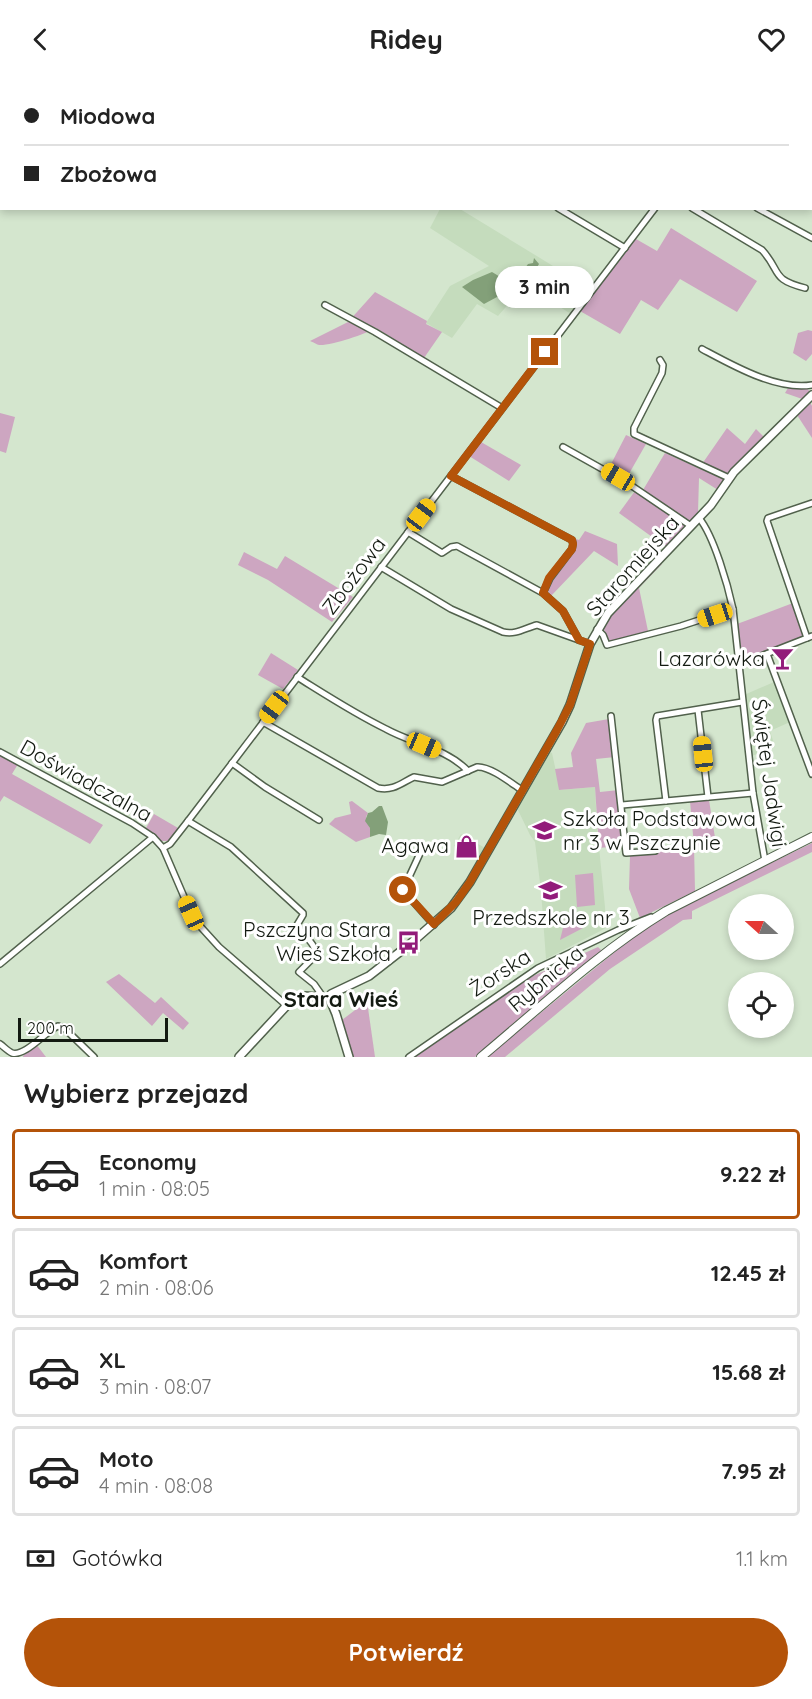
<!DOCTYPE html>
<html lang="pl">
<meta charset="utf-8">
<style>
body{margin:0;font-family:Quicksand,sans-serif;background:#f2f2f2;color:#222;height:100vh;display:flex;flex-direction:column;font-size:22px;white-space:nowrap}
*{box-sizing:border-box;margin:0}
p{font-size:20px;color:#767676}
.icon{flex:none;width:33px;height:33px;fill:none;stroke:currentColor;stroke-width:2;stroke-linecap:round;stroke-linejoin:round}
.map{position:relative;height:979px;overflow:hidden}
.side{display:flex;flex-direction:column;background:#fff;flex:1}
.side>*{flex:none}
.top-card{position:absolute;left:0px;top:0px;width:813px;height:132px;box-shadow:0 3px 9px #0003;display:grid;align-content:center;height:132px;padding:0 24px;background:#fff}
.needle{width:39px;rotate:291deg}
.buttons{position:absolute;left:728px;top:816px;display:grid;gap:12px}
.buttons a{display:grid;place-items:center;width:66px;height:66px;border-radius:50%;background:#fff;box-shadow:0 3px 9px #0003;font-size:30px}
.scale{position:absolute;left:18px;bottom:15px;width:150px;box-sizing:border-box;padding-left:6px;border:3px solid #131a11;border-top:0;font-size:16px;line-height:21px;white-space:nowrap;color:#131a11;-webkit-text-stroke:4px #fff;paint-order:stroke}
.end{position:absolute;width:27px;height:27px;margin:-14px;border:8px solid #b45309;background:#fff;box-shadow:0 0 0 3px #fff}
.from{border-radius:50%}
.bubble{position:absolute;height:42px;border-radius:21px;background:#fff;box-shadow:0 3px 9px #0003;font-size:20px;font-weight:700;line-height:42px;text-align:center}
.car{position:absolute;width:18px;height:36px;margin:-18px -9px;border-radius:8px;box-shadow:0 0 4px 2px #0007;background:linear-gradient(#f5c518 24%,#345 0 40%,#f5c518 0 76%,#345 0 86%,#f5c518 0)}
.top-card b{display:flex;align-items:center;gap:21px;height:57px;font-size:22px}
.top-card b+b{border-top:2px solid #e0e0e0}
.top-card i{width:15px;height:15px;background:#222}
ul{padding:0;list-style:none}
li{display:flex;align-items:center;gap:18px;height:90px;margin:0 12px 9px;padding:0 12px;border:3px solid #e0e0e0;border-radius:6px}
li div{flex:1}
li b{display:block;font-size:22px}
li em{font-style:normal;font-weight:700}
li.current{border-color:#b45309}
li>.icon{width:54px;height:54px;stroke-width:1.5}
h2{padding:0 24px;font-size:27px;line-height:72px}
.pay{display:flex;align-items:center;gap:15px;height:66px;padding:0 24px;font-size:22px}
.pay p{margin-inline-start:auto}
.button{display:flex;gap:12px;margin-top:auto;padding:12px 24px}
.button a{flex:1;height:69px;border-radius:36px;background:#b45309;color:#fff;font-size:24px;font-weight:700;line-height:69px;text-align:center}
header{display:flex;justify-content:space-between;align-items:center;height:78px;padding:0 24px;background:#fff;font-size:27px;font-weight:700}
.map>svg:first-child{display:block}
</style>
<header><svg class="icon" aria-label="back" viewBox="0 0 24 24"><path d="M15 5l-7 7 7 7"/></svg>Ridey<svg class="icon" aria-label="heart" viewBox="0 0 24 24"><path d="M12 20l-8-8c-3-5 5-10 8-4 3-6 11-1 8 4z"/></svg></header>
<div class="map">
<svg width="812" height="979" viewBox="0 0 812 979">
<rect width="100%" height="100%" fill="#d4e6ce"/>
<g fill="#c5dcbd">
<path d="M440 131H460L589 210 571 236 525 207 498 238 477 226 452 260 426 245 450 208 489 188 430 150Z"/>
<path d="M774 604 790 644 770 653 775 669 752 678 744 617Z"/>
<path d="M549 674 552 675 560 712 595 709 597 749 605 829 606 850 546 881 541 813 535 764 530 757 517 730Z"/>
<path d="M461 756 485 770 478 782 454 768Z"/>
</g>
<g fill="#cda6c1">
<path d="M671 150 757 203 737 234 680 201 658 232 641 222 620 256 580 233 636 161 657 173Z"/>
<path d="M375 214 427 243 426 246 442 254 424 280 376 250C366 256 330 268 319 267 318 267 311 263 310 263L348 244Z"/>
<path d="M808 252 812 253V276L806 283 793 275 798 255Z"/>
<path d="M806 309 811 315 805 322 785 315 788 310Z"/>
<path d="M810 324 812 328V360L797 337Z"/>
<path d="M0 335 15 339 6 375 0 373Z"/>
<path d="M727 350 745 366 756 351 765 360 728 397 702 386Z"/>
<path d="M626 357 646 366 626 401 609 390Z"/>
<path d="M481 364 521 387 509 403 469 378Z"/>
<path d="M665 375 725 402 718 412 699 400 698 435 691 446 643 412Z"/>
<path d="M635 413 688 449 666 469 619 435Z"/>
<path d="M585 453 617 466 618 488 594 473 551 518 548 513 551 501 574 471 576 461 579 462Z"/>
<path d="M244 474 277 491 285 478 353 519 332 544 268 502 238 487Z"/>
<path d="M659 485 662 486 639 510 648 553 611 564 607 559 603 549 612 535Z"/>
<path d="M793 525 804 559 744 582 742 578 737 546Z"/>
<path d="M271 575 298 592 283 611 258 597Z"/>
<path d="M609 641 615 679 596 681 600 714 619 712 623 763 611 764 609 769 599 770 595 709 559 712 555 691 573 689 571 675 586 645Z"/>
<path d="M0 678 18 686 12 696 103 747 90 766 4 718 0 724Z"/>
<path d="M709 722 716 766 694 768 695 813 640 840 629 811 630 778 694 768 690 723Z"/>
<path d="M352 723 368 735 366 739 370 750V759L356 764 329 746 335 740 351 736 349 724Z"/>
<path d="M154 736 178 750 168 763H161L146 750Z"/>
<path d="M812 765V774L692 833V841L683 842 610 891 505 979H487L638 855 669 835Z"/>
<path d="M593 795 595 827 577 829 575 797Z"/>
<path d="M566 838 585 841 583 850 560 862Z"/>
<path d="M598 869 602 873 475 979H413L495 922 533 898Z"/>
<path d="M119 896 155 925 161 919 189 945 183 952 163 935 152 948 106 904Z"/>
<path d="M367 923 375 979H352L342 942Z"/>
<path d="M36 966 46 979H23V978Z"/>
</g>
<g fill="#83a079">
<path d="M534 180 539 186 530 201 524 204 520 197 528 186 533 185Z"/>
<path d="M492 194 512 206V211L484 226 462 209 473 202Z"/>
<path d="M379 728H382L388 744 386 757 379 756 370 759V750L365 743 368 735 372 734Z"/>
</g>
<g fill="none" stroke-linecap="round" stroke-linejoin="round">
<defs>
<g id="minor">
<path d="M337 0 340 2"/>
<path d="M437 0 439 2"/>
<path d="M771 0 774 2"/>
<path d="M754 2 755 0"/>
<path d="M558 130 625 170"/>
<path d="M692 130 762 172C782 194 770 201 805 210"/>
<path d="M757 130 812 160"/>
<path d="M325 227 375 254 502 330"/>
<path d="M702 271C732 287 777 313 812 307"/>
<path d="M660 282 663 287 662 295 634 350V356L729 400"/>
<path d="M563 369 629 406 691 448"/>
<path d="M451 398 572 462 573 466 572 471 550 500 543 515"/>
<path d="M699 440C714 458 728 508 733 531L753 715 765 783"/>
<path d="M408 454 442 475 451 469 457 468 543 515 563 533 579 562"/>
<path d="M381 489 451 531 503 554C516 557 525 550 537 547L590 566"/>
<path d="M597 551 603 557 607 567 681 548 733 531"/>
<path d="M807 560 767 443 768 440 812 425"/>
<path d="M767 576 812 696"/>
<path d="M738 587 812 558"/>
<path d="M297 599C326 617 355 636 386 651 413 666 446 670 468 693"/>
<path d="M698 632 708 719"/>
<path d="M611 638 626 775 655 773"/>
<path d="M263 644 378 710C394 713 401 705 414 699L442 704 477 689C490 688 511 705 523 713"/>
<path d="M0 674 132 745 153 759 163 770 191 835 199 847 219 869 286 927"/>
<path d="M232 685 265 709 319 742"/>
<path d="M666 723 656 642 657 638 742 624"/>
<path d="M622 727 753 715"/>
<path d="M188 743 231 769 303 835V837L297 847C302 857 316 865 316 877L299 894 314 906 321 916"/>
<path d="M163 770 170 766 188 743 655 130"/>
<path d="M422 771 403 812 434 847"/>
<path d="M0 886 153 759"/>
<path d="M0 966C4 969 8 973 12 975 25 979 46 953 58 948L65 951 94 979"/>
<path d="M409 979 538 890 618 852 651 839"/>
</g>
<g id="tertiary">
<path d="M331 916 369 898 410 866 451 830 470 804 562 644 570 627 590 566 608 535 711 427 734 394 812 317"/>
<path d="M331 924 336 936 349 979"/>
<path d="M239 979 291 923 304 918 320 919"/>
</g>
<path id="secondary" d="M481 979C541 929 599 874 666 833L812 759"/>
</defs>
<use href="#minor" stroke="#51614c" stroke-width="8"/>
<use href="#tertiary" stroke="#51614c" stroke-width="10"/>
<use href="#secondary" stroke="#51614c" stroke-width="10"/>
<use href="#minor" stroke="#fff" stroke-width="5"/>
<use href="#tertiary" stroke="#fff" stroke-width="7"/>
<use href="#secondary" stroke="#fff" stroke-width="8"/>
</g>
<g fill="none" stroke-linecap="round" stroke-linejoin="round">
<path stroke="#b45309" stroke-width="8" d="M403 812 434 846 456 824 470 804 557 652 570 627 590 566 579 562 563 533 543 515 549 500 572 471 573 466 572 462 451 398 545 274"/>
</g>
<defs>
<symbol id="bar-bare" viewBox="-9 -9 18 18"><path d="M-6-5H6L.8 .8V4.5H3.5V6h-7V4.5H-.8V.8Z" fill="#921c7a" stroke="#fff" stroke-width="2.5" paint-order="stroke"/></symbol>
<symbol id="school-bare" viewBox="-9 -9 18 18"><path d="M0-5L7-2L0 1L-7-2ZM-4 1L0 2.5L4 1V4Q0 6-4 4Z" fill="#921c7a" stroke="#fff" stroke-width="2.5" paint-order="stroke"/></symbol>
<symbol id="shop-bare" viewBox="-9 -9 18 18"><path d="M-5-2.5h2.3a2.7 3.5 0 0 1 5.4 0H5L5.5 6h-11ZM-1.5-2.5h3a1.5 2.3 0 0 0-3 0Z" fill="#921c7a" stroke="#fff" stroke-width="2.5" paint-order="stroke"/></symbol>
<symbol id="bus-bare" viewBox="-9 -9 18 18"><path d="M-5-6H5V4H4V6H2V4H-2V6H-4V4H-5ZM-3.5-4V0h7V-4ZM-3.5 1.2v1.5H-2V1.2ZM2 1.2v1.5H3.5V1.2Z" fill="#921c7a" stroke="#fff" stroke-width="2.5" paint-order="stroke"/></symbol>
</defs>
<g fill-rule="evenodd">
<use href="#bar-bare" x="766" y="564" width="33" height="33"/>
<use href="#school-bare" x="528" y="736" width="33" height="33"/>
<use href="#shop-bare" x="450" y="752" width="33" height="33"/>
<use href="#school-bare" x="534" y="796" width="33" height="33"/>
<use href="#bus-bare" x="392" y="848" width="33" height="33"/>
</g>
<g text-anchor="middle" stroke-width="6" stroke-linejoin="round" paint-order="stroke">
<g font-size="21" fill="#131a11" stroke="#fff">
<text transform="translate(633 488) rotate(-48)" y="7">Staromiejska</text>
<text transform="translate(354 498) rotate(-53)" y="7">Zbożowa</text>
<text transform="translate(769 695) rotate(82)" y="7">Świętej Jadwigi</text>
<text transform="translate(86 703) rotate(29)" y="7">Doświadczalna</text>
<text transform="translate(500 895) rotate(-33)" y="7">Żorska</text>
<text transform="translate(546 901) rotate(-40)" y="7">Rybnicka</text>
</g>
<g font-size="21" fill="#131a11" stroke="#fff" text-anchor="end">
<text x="765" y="588">Lazarówka</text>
<text x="563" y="748" text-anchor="start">Szkoła Podstawowa<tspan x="563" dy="24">nr 3 w Pszczynie</tspan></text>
<text x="449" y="775">Agawa</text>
<text x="551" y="847" text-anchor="middle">Przedszkole nr 3</text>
<text x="391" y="859">Pszczyna Stara<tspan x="391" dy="24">Wieś Szkoła</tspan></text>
</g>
<g font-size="22" font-weight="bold" fill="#131a11" stroke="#fff">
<text x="341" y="929">Stara Wieś</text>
</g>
</g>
</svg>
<div class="buttons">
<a><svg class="needle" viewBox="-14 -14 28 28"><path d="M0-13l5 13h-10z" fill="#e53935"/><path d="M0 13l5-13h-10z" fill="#767676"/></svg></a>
<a><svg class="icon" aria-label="locate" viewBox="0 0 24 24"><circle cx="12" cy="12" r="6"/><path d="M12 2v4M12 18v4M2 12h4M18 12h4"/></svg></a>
</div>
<div class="scale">200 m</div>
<i class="end from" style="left:403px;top:812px"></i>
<i class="end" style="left:545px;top:274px"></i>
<div class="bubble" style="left:495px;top:188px;width:99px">3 min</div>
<i class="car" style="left:618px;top:399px;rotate:300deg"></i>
<i class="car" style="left:421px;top:437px;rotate:37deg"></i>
<i class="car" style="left:715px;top:537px;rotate:252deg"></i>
<i class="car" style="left:274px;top:629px;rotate:217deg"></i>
<i class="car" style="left:424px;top:667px;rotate:113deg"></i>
<i class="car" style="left:703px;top:676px;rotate:354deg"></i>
<i class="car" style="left:191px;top:835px;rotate:336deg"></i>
<div class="top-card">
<b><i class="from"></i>Miodowa</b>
<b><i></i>Zbożowa</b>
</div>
</div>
<section class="side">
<h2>Wybierz przejazd</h2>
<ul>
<li class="current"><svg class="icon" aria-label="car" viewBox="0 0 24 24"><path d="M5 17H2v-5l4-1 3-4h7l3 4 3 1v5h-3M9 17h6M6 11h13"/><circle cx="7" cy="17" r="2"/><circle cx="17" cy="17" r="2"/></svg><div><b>Economy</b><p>1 min · 08:05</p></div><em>9.22 zł</em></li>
<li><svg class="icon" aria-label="car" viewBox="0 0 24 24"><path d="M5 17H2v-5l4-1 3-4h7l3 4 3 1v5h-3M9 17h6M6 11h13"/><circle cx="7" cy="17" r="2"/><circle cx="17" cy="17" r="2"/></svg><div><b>Komfort</b><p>2 min · 08:06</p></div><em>12.45 zł</em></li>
<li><svg class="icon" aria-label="car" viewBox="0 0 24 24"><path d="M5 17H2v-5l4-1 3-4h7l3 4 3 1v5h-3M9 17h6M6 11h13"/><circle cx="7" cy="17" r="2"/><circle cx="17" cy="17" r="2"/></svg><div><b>XL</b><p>3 min · 08:07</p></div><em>15.68 zł</em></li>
<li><svg class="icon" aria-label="car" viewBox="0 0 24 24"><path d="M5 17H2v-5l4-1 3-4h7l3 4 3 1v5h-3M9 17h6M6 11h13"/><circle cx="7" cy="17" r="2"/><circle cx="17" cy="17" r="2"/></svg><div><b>Moto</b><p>4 min · 08:08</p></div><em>7.95 zł</em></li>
</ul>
<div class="pay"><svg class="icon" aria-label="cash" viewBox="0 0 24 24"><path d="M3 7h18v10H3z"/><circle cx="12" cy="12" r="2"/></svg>Gotówka<p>1.1 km</p></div>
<div class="button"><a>Potwierdź</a></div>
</section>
